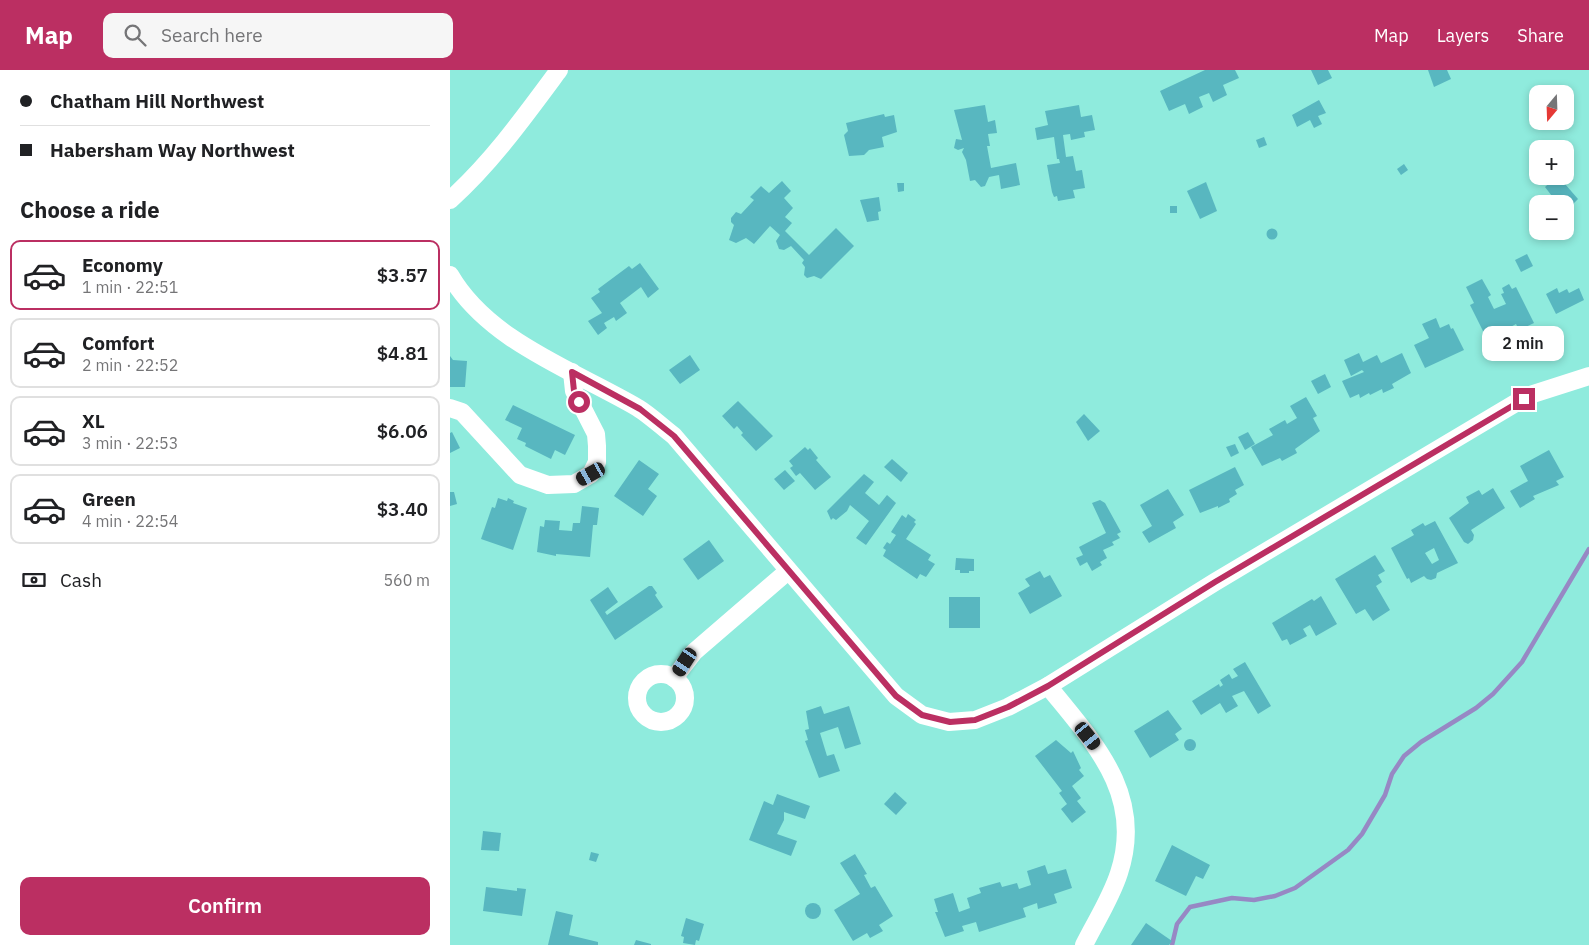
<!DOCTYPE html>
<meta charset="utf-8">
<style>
body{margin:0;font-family:"IBM Plex Sans",sans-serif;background:#f6f6f6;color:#202124;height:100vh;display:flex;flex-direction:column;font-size:19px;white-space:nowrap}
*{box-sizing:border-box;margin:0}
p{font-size:16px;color:#757577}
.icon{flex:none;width:28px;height:28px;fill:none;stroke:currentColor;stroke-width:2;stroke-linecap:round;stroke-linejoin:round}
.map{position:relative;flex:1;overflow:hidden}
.sheet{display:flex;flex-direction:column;background:#fff;width:450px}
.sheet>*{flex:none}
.guide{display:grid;align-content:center;height:110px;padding:0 20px;background:#fff}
.needle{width:32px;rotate:199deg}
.controls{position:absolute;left:1079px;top:15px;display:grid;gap:10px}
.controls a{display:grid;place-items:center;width:45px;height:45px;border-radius:10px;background:#fff;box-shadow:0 2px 8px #0003;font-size:25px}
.end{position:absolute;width:22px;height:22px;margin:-11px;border:6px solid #bb2f62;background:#fff;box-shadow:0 0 0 2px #fff}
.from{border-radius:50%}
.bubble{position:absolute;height:35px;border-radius:10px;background:#fff;box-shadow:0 2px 8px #0003;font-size:16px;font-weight:600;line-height:35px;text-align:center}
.car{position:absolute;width:15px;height:30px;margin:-15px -8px;border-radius:6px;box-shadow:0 0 4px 1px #0007;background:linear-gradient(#222 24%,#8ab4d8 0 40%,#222 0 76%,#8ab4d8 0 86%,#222 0)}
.guide b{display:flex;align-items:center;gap:18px;height:48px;font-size:19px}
.guide b+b{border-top:1px solid #e0e0e0}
.guide i{width:12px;height:12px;background:#202124}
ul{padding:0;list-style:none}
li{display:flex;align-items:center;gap:15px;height:70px;margin:0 10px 8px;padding:0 10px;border:2px solid #e0e0e0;border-radius:10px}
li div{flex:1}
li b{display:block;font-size:19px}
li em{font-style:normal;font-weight:600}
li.current{border-color:#bb2f62}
li>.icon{width:45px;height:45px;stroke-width:1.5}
h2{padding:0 20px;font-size:22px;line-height:60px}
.pay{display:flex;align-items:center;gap:12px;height:55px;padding:0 20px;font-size:19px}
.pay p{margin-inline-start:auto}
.button{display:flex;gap:10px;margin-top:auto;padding:10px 20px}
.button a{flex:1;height:58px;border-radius:10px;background:#bb2f62;color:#fff;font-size:20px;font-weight:600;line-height:58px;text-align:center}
header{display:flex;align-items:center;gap:30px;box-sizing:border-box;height:70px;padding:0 25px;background:#bb2f62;color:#fff}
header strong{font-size:24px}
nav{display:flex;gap:28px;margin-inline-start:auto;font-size:18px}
.search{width:350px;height:45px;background:#f6f6f6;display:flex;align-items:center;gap:12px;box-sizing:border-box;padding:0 18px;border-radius:10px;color:#757577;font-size:19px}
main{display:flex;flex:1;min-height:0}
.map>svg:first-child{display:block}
</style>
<header>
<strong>Map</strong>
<div class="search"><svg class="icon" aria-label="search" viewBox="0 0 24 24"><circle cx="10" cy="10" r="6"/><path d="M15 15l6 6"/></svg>Search here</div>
<nav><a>Map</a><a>Layers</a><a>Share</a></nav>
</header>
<main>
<section class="sheet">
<div class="guide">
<b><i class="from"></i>Chatham Hill Northwest</b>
<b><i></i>Habersham Way Northwest</b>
</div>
<h2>Choose a ride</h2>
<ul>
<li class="current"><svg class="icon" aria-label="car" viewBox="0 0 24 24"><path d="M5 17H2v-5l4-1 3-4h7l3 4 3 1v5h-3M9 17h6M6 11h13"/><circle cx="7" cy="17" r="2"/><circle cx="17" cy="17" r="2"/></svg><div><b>Economy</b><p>1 min · 22:51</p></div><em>$3.57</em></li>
<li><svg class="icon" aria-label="car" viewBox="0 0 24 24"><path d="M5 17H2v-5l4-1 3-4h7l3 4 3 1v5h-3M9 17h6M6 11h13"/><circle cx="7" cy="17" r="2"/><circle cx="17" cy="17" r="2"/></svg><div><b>Comfort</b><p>2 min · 22:52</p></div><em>$4.81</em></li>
<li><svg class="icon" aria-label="car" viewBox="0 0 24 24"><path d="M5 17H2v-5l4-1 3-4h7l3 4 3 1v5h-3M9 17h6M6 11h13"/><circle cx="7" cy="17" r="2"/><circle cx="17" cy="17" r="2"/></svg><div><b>XL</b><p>3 min · 22:53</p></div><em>$6.06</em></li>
<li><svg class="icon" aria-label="car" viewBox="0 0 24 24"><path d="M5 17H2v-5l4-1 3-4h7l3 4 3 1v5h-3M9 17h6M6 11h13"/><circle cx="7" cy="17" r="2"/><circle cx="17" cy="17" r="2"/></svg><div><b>Green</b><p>4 min · 22:54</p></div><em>$3.40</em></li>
</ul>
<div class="pay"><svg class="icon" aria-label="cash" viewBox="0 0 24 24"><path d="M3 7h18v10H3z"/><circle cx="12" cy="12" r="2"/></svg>Cash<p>560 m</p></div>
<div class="button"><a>Confirm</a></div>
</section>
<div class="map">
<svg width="1139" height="875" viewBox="0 0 1139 875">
<rect width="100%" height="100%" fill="#8febdd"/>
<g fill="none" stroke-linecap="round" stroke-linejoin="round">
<path stroke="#9788c4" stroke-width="4.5" d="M722 875 727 854 740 837 782 828 804 830 825 826 845 818 898 780 912 764 935 725 942 704 954 686 971 672 1026 638 1043 624 1072 592 1139 479"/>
</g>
<g fill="#58b7c0" fill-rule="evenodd">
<path d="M755 0H785L789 8 773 15 777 25 763 32 759 23 749 27 753 37 739 44 735 34 719 41 710 21Z"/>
<path d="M861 0H878L882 8 868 15Z"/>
<path d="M978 0H997L1001 9 984 17Z"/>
<path d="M869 30 876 43 868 46 872 54 864 58 860 50 847 57 842 45Z"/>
<path d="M535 35 538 52 545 50 547 63 538 64 540 76H537L541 98 566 93 570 115 551 119 549 105 539 107 535 116 531 117 525 110 520 111 516 90 512 82 514 78 508 80 504 78 506 69 512 70 504 40Z"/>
<path d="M629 35 631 47 642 45 645 60 634 62 635 67 621 70 620 64 613 65 616 87 623 86 626 101 632 100 635 118 623 120 625 128 608 131 607 126 604 127 602 122 597 95 610 93 609 89H607L604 67 587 70 585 58 598 55 595 41Z"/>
<path d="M434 44 435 47 444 45 447 62 432 67 434 77 419 80 414 85 399 86 394 65 398 61 396 53Z"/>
<path d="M814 67 817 75 809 78 806 70Z"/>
<path d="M954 94 958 100 951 105 947 99Z"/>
<path d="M1104 109 1107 113 1115 114 1128 129 1116 141 1115 134H1108L1095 117Z"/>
<path d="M332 111 341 121 334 128 343 138 335 147 342 153 335 161 359 185 386 158 404 176 371 209 364 206 357 208 354 205 355 197 352 193 354 190 341 176 334 180 329 179 326 171 330 165 320 156 304 174 296 168 286 173 279 170 284 155 281 152V148L286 142 291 144 304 130 300 127 311 116 319 123Z"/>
<path d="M756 112 767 141 750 149 737 121Z"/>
<path d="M447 113H454V121L448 122Z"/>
<path d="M429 127 431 141 428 142 429 150 417 152 410 130Z"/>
<rect x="720" y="136" width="7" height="7"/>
<circle cx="822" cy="164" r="5.5"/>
<path d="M1077 184 1083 196 1071 202 1065 190Z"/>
<path d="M190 193 209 219 198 228 191 217 170 233 177 243 166 251 164 247 154 253 157 258 148 265 138 251 152 243 141 228 150 222 148 219 179 196 182 199Z"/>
<path d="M1032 209 1041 225 1038 227 1044 239 1056 234 1051 224 1054 223 1052 218 1059 214 1062 219 1066 217 1084 253 1069 260 1066 254 1055 260 1057 266 1049 272H1043L1039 264 1035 265 1020 235 1024 233 1016 217Z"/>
<path d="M1107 218 1109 223 1117 219 1119 223 1129 218 1134 230 1106 244 1096 224Z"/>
<path d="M986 248 990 258 999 254 1001 259 1003 258 1014 280 975 298 964 275 979 268 972 254Z"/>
<path d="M909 283 913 292 927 285 931 293 952 283 961 303 942 314 944 318 933 323 932 319 920 325 919 323 910 328 909 324 900 328 892 311 914 302 912 300 901 306 894 290Z"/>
<path d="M240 285 250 300 230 314 219 300Z"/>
<path d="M0 286 3 290 17 291 15 317H0Z"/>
<path d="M875 304 881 317 868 324 861 311Z"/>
<path d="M856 327 867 346 863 348 870 361 845 379 847 383 832 391 830 388 812 396 801 377 823 365 819 359 835 350 837 354 847 348 840 336Z"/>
<path d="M288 331 323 366 306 381 291 365 293 363 287 356 284 359 272 346Z"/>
<path d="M63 335 125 365 115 385 105 380 101 389 75 376 76 373 67 369 72 358 55 350Z"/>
<path d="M634 344 650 361 638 371 626 352Z"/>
<path d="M2 362 10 378 0 383V363Z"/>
<path d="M798 362 805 374 795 380 788 367Z"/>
<path d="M785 374 789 383 781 387 776 377Z"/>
<path d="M355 377 358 380 360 378 368 388 366 390 381 407 365 420 350 403 346 406 340 398 343 396 339 391Z"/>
<path d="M1099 380 1114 407 1106 411 1109 415 1083 426 1085 429 1070 438 1060 421 1078 411 1070 396Z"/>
<path d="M442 389 458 403 451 412 434 397Z"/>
<path d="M189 390 209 404 198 419 207 426 193 446 164 426Z"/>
<path d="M785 397 794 415 785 420 787 424 779 429 780 432 768 438V436L750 443 739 420Z"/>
<path d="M335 400 345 411 334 420 324 409Z"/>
<path d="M414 404 424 412 415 423 429 435 437 425 446 433 416 475 406 468 419 451 400 435 397 441 386 450 383 448 381 450 377 441Z"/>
<path d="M1043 418 1055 438 1021 460 1024 465 1023 470 1018 474 1014 472 999 448 1019 433 1016 427 1029 420 1032 425Z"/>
<path d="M718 419 734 445 723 452 726 458 699 473 692 462 702 456 690 435Z"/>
<path d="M0 422H4L7 434 0 436Z"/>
<path d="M48 428 57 431 58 428 64 431 63 433 77 438 63 480 31 469 42 437 45 438Z"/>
<path d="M650 430 655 433 671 462 667 464 670 468 662 472 664 475 653 480 657 488 650 492 652 495 642 501 637 492 630 496 626 488 633 485 629 477 656 463 642 433Z"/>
<path d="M132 436 149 438 147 455H143L140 487 106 484V486L87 482 90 456 94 457 95 450 110 451 109 460 122 461 123 453H130Z"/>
<path d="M458 444 466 450 464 452 466 454 456 469 481 485 478 490 485 494 476 507 470 504 467 509 433 486 436 480 433 478 437 472 440 474 446 465 441 462 452 445 456 448Z"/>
<path d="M985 451 1008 493 987 503 986 508 981 510 977 509 974 506 961 513 959 508 957 509 941 478 964 465 961 460 973 453 975 456ZM984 478 989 490 982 494 975 483Z"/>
<path d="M259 470 274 491 248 510 233 489Z"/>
<path d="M925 485 935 501 928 505 932 512 926 516 940 540 923 551 915 539 906 544 885 509Z"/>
<path d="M506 488 524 489V501H519V503H510V500H505Z"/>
<path d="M590 501 594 508 600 505 612 526 580 544 568 523 580 516 575 509Z"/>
<path d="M199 516H202L207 523 205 525 213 537 165 570 140 530 158 517 168 532 155 542 157 545Z"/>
<path d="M871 526 887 554 866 566 860 555 853 559 857 566 840 575 837 569 832 571 822 553 862 529 864 531Z"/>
<rect x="499" y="527" width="31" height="31"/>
<path d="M795 592 821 636 808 644 794 621 782 626 788 636 776 643 770 633 751 645 742 631 769 614 770 617 773 615 770 610 779 604 782 609 788 606 783 599Z"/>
<path d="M371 636 374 644 399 636 411 674 395 679 388 657 370 663 377 686 384 684 390 701 369 708 355 671 358 670 355 660 359 659 356 641Z"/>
<path d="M718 640 732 659 725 664 729 670 700 688 684 661Z"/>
<circle cx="740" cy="675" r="6"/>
<path d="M606 670 621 683 623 681 631 698 629 700 634 706 622 716 631 728 627 731 636 742 622 753 611 739 617 734 609 723 612 721 585 686Z"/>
<path d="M445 722 457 733 446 745 434 734Z"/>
<path d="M327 724 360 736 355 749 334 742V750L327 764 347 771 341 786 299 770 314 731 323 735Z"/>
<path d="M33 761 51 763 49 781 31 780Z"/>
<path d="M722 775 760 795 753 809 746 806 736 826 705 811Z"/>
<path d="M141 782 149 784 146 792 139 790Z"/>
<path d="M405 784 417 804 414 805 421 818 425 816 443 846 429 855 433 861 420 868 417 863 403 871 384 840 410 824 390 793Z"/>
<path d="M595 795 598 804 616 799 622 818 604 824 607 833 588 839 587 833 573 838 576 847 529 862 526 852 512 856 514 861 495 867 485 842H488L484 829 503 823 509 842 520 838 517 828 531 823 529 818 550 812 552 817 567 813 569 819 581 815 577 801Z"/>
<path d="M36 817 67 821V818L76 819 72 846 33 841Z"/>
<circle cx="363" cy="841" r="8"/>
<path d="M106 841 123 845 119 865 148 872V875H98Z"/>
<path d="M236 848 254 854 249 871 246 870 245 875 233 873 234 867 231 866Z"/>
<path d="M696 853 722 871 719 875H681Z"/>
<path d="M186 870 201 874V875H184Z"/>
</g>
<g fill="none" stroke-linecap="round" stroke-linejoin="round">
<g stroke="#fff" stroke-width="18">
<path d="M0 130C42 92 75 46 109 0"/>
<path d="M0 205C38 271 123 300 188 338 201 346 212 357 224 366L446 626 472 645 499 652 525 650 558 637 598 616 765 512 1064 334 1083 324 1139 306"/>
<path d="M0 338 12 342 70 405 98 415 124 414 141 404 147 392V376L146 364 124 321 122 302"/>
<circle cx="211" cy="628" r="24"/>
<path d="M224 608 244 582 338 501"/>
<path d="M598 616C643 672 695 724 669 803 661 828 646 851 634 875"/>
</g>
</g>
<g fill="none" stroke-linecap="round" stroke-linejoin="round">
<path stroke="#bb2f62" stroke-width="6" d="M129 332 124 321 122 302 190 339 224 366 446 626 472 645 500 652 525 650 558 637 598 616 765 512 1074 329"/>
</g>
</svg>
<div class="controls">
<a><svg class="needle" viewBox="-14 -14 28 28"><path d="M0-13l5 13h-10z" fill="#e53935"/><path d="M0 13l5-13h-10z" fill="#757577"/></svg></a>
<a>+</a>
<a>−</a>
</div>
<i class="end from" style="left:129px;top:332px"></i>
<i class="end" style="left:1074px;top:329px"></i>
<div class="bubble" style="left:1032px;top:256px;width:82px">2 min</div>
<i class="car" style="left:141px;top:404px;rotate:241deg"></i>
<i class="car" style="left:235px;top:592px;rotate:213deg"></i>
<i class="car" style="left:638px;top:666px;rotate:141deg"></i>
</div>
</main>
